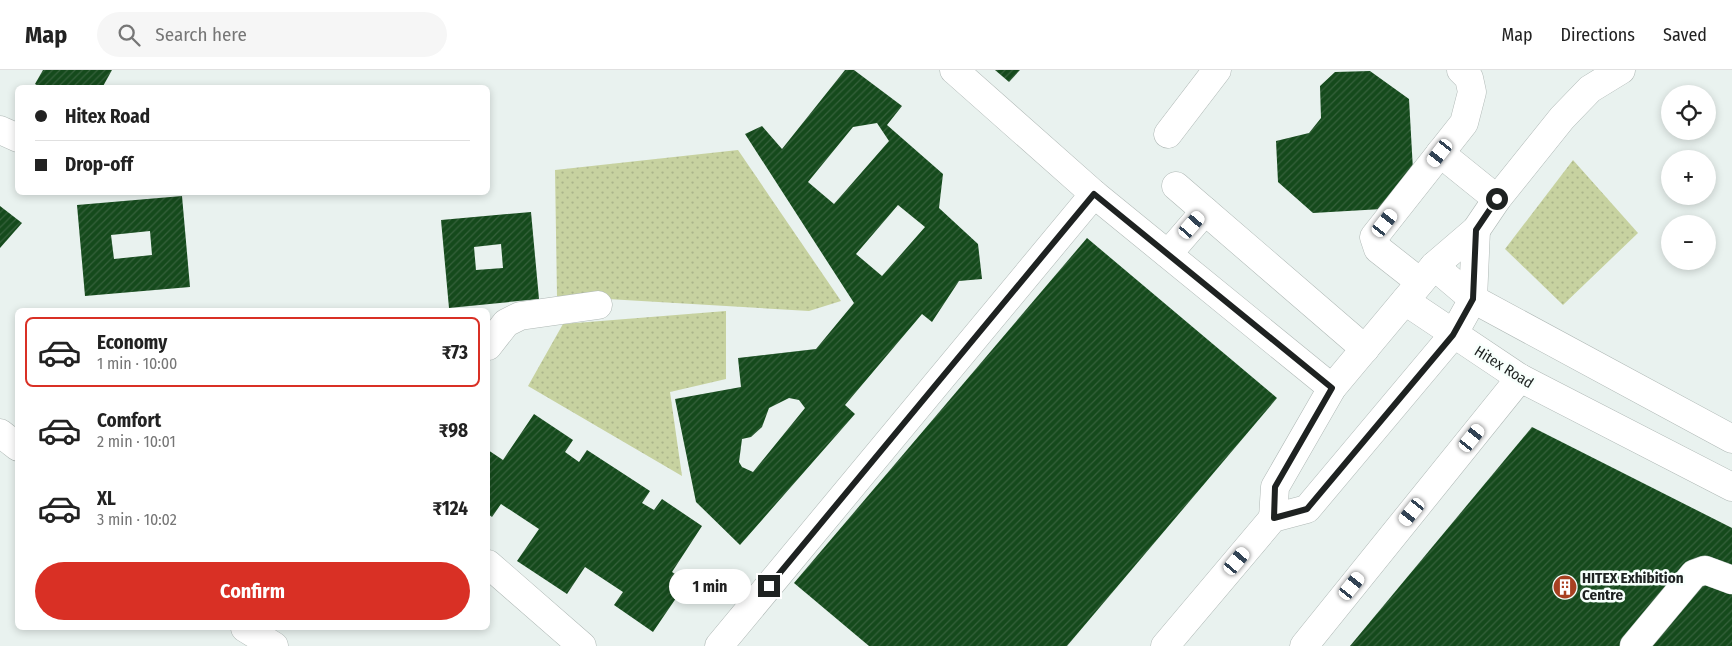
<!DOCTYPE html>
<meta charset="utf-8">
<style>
body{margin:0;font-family:"Fira Sans Condensed",sans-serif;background:#f6f6f6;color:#222;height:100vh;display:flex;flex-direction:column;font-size:19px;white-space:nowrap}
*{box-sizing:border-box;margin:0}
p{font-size:16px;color:#767676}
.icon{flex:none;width:28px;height:28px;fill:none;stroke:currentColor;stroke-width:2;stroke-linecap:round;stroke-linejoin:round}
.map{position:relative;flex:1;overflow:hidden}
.panel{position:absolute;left:15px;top:238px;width:475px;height:322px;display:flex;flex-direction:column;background:#fff;border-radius:8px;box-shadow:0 2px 8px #0003}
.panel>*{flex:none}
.guide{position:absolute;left:15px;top:15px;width:475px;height:110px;border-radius:8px;box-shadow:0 2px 8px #0003;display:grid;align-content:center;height:110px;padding:0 20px;background:#fff}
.controls{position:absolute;left:1661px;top:15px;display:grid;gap:10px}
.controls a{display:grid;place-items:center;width:55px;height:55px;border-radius:50%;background:#fff;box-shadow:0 2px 8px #0003;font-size:25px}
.end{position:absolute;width:22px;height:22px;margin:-11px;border:6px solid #1e2221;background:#fff;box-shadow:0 0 0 2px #fff}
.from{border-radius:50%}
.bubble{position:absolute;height:35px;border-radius:18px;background:#fff;box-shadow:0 2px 8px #0003;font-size:16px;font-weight:700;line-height:35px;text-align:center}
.car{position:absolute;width:15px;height:30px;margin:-15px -8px;border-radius:6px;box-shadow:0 0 4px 1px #0007;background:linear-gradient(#fff 24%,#345 0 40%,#fff 0 76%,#345 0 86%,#fff 0)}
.guide b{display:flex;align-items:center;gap:18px;height:48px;font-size:19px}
.guide b+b{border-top:1px solid #e0e0e0}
.guide i{width:12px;height:12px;background:#222}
ul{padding:9px 0 0;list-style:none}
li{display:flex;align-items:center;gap:15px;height:70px;margin:0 10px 8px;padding:0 10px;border:2px solid transparent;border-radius:8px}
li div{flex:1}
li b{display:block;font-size:19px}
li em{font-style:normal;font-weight:700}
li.selected{border-color:#d93025}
li>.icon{width:45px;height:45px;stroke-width:1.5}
.cta{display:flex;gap:10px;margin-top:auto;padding:10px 20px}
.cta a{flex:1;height:58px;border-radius:30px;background:#d93025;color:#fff;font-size:20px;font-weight:700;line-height:58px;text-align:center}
header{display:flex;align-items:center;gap:30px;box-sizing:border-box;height:70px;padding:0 25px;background:#fff;border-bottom:1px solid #e0e0e0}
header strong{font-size:24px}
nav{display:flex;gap:28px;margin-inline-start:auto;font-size:18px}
.search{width:350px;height:45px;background:#f6f6f6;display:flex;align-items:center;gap:12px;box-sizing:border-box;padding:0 18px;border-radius:28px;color:#767676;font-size:19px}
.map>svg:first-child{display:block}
</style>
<header>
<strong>Map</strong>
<div class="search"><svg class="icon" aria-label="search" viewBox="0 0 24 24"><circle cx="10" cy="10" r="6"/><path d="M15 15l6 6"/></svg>Search here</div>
<nav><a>Map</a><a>Directions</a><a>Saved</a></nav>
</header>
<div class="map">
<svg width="1732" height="576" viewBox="0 0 1732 576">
<defs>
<pattern id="green-dots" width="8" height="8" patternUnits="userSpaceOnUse" patternTransform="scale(1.25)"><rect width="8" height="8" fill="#c7d2a0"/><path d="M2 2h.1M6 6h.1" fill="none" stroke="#aab48a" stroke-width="1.8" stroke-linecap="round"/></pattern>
<pattern id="building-hatch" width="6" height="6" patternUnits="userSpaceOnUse" patternTransform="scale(1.25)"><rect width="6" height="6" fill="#154a1c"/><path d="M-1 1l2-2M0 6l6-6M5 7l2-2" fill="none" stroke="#36613c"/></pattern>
</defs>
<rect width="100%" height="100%" fill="#e9f2ef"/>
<g fill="url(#green-dots)">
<path d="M738 80 841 231 809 241 557 226 555 100Z"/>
<path d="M1573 90 1638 163 1563 235 1505 179Z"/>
<path d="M726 241V309L670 322 682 406 528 316 563 254Z"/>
</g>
<g fill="url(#building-hatch)" fill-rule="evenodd">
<path d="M43 0H112L102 18H42L35 14Z"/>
<path d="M845 0H854L902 36 887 55 943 104 939 138 978 174 982 209 959 211 932 252 922 244 845 335 855 344 740 475 696 432 675 329 741 317 738 288 816 279 854 233 745 64 762 56 782 79ZM877 53 889 71 834 134 808 112 853 57ZM898 135 925 157 882 206 856 184ZM789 328 799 330 805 338 753 402 742 397 739 392 742 369 751 367 762 357 769 338Z"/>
<path d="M995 0H1020L1009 12Z"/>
<path d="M1370 1 1409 29 1413 100 1382 139 1313 143 1278 112 1276 71 1309 63 1321 48 1320 16 1335 2Z"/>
<path d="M182 126 190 217 85 226 77 135ZM150 161 152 185 114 189 111 165Z"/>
<path d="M0 136 22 153 0 178Z"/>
<path d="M531 142 539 229 449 238 441 150ZM501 174 503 198 476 200 474 177Z"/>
<path d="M1087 168 1277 328 1067 576H869L794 513Z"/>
<path d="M534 344 573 370 565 382 579 392 587 380 650 421 642 433 654 440 662 429 702 456 672 502 687 512 653 562 614 535 623 522 585 497 567 524 517 491 539 459 501 434 492 447 488 444V380L503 390Z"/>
<path d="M1532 357 1732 458V576H1350Z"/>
</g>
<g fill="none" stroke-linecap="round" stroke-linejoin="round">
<defs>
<g id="minor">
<path d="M954 0 1094 124"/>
<path d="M0 60 18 68"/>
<path d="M1168 64 1217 0"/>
<path d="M1440 83 1497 129"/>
<path d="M1176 116 1365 279"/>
<path d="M1168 184 1205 141"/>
<path d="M1434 196 1473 229 1732 369"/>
<path d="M1420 212 1378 179 1374 167 1464 53 1472 22 1469 8 1461 0"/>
<path d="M1405 231 1520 308 1732 417"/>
<path d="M488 276 506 253 520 246 598 235"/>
<path d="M0 363 18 377"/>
<path d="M1273 448 1275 417 1332 318 1434 196 1476 160 1497 129 1562 48 1590 19 1621 0"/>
<path d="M488 494 582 576"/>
<path d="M245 558 274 576"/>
<path d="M719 576 1094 124 1332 318"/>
<path d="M1165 576 1273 448 1307 439 1453 265 1473 229 1476 160"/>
<path d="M1304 576 1520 308"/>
<path d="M1634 576 1694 504 1705 500 1732 510"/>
</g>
</defs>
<use href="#minor" stroke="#afb8b5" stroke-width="29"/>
<use href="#minor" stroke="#fff" stroke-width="28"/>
</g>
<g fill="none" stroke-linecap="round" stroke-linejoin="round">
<path stroke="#1e2221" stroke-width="6" d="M769 516 1094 124 1332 318 1275 417 1274 448 1307 439 1453 265 1473 229 1476 160 1497 129"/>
</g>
<defs>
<symbol id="building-disc" viewBox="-11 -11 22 22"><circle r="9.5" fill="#a84021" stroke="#f7fffc"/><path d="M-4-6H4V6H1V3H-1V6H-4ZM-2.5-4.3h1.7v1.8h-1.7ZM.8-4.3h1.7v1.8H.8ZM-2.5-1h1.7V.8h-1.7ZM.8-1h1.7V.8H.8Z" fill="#fff"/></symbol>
</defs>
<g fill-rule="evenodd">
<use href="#building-disc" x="1551" y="503" width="28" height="28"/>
</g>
<g text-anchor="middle" stroke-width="5" stroke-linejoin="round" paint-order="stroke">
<g font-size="15" fill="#1e2221" stroke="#f7fffc">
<text transform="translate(1504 297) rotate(32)" y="5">Hitex Road</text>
</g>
<g font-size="15" font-weight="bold" fill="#1e2221" stroke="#f7fffc" text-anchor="start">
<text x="1582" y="513">HITEX Exhibition<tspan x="1582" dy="17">Centre</tspan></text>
</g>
</g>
</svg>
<div class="controls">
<a><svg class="icon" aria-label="locate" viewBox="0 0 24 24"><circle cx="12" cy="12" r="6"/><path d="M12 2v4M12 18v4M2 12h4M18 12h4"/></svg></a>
<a>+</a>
<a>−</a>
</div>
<i class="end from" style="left:1497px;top:129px"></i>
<i class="end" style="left:769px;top:516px"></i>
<div class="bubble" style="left:669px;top:499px;width:82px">1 min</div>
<i class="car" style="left:1440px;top:83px;rotate:218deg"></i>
<i class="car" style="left:1385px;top:153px;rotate:38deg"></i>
<i class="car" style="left:1192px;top:155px;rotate:41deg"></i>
<i class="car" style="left:1472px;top:368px;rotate:39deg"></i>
<i class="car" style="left:1412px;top:442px;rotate:219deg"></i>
<i class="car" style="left:1237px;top:491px;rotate:40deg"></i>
<i class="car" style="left:1352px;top:516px;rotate:39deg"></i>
<div class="guide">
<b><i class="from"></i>Hitex Road</b>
<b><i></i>Drop-off</b>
</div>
<section class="panel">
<ul>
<li class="selected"><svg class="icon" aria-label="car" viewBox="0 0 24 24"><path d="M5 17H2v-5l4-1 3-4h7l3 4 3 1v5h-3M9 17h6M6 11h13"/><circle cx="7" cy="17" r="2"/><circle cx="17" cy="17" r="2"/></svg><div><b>Economy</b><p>1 min · 10:00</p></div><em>₹73</em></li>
<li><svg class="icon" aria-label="car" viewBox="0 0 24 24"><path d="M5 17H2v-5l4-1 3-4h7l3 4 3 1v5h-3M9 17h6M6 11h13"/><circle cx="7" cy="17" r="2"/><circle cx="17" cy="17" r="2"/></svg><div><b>Comfort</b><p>2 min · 10:01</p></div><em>₹98</em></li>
<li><svg class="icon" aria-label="car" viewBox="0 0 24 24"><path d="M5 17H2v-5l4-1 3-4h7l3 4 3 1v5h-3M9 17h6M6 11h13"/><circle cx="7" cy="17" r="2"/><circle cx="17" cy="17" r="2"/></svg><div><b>XL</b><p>3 min · 10:02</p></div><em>₹124</em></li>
</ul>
<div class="cta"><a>Confirm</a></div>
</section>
</div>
